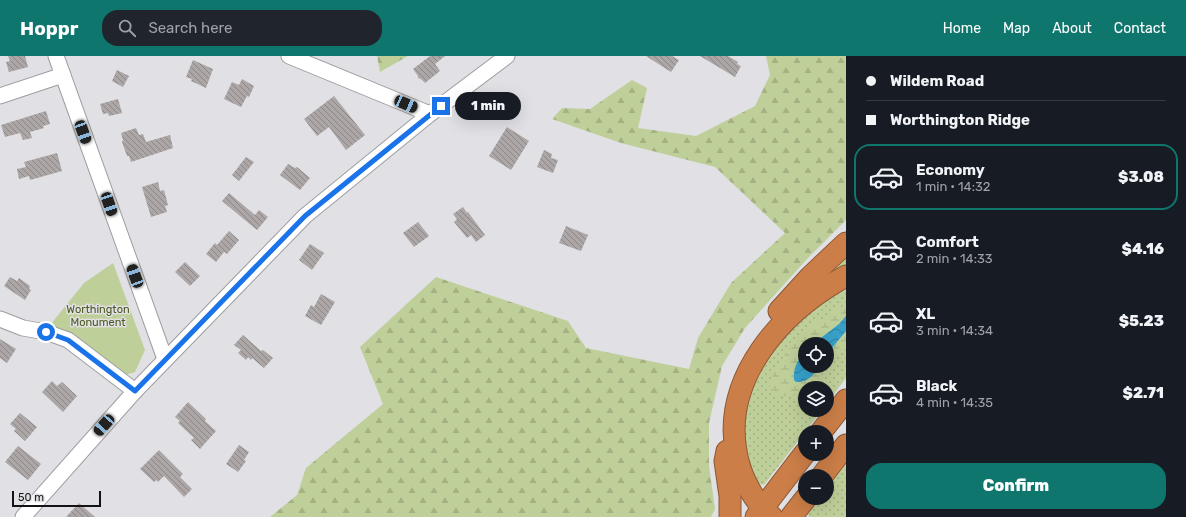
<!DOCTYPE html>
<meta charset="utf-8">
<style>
body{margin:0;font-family:Rubik,sans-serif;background:#20242c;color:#f1f3f6;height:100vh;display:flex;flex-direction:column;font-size:15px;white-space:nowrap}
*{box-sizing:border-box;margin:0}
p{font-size:13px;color:#9ea1a6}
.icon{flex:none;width:22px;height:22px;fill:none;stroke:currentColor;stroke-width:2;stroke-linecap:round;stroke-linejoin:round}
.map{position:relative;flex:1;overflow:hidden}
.panel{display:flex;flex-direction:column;background:#171b24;width:340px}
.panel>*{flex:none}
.banner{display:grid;align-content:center;height:88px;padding:0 20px;background:#171b24}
.fabs{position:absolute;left:798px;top:281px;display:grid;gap:8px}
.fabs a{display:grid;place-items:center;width:36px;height:36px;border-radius:50%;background:#171b24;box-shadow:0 4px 16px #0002;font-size:20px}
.scale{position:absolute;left:12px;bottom:10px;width:89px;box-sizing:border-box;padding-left:4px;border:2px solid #131315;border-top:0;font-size:11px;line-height:14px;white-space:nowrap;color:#131315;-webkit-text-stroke:3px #e0e0e5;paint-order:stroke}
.end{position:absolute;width:18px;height:18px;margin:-9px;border:5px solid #1a73e8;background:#fff;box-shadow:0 0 0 2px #fff}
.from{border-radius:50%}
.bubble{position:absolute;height:28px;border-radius:14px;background:#171b24;box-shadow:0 4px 16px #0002;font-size:13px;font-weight:800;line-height:28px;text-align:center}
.car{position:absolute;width:12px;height:24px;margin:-12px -6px;border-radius:5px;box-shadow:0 0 3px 1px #0007;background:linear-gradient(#222 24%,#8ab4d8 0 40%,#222 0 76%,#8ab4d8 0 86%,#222 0)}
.banner b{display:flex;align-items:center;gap:14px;height:38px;font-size:15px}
.banner b+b{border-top:1px solid #363941}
.banner i{width:10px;height:10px;background:#f1f3f6}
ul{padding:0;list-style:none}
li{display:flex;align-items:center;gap:12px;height:66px;margin:0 8px 6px;padding:0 12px;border:2px solid transparent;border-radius:16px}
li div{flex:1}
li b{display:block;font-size:15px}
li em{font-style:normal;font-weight:800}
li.selected{border-color:#0f766e}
li>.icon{width:36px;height:36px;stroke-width:1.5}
.cta{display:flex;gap:8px;margin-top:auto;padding:8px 20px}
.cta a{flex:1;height:46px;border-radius:16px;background:#0f766e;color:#fff;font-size:16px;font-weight:800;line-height:46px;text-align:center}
header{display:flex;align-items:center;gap:24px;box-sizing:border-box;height:56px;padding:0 20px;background:#0f766e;color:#fff}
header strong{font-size:19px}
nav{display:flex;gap:22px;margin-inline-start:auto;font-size:14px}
.search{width:280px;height:36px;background:#20242c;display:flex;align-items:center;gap:10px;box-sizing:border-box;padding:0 14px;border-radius:16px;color:#9ea1a6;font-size:15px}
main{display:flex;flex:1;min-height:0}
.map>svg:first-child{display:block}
</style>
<header>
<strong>Hoppr</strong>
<div class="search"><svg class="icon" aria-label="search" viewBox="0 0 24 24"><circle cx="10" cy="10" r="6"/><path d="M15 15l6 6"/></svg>Search here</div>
<nav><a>Home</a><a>Map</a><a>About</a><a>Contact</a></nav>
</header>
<main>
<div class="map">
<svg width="846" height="461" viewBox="0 0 846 461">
<defs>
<pattern id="grass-dots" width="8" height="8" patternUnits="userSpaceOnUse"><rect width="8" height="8" fill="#bfcf99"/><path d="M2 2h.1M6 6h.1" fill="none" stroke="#a3b183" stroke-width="1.8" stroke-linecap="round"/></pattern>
<pattern id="forest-firs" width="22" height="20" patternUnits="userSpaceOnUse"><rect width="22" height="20" fill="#bfcf99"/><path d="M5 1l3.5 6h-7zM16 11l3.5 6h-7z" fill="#a3b183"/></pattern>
<pattern id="wetland-marsh" width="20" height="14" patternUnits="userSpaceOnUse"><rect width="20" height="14" fill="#bfcf99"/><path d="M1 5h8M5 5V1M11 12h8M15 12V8" fill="none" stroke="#a3b183"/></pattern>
<pattern id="water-waves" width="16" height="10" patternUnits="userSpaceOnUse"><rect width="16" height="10" fill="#38a0c8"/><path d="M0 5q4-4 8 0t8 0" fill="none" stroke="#2e81a1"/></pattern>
<pattern id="building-back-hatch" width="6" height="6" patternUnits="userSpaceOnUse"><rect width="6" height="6" fill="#aca7a6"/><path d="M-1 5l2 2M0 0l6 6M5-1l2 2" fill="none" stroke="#8b8786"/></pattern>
</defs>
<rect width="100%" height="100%" fill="#e0e0e5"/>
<g fill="url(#grass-dots)" fill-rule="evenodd">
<path d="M846 196V213L819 228Z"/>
<path d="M846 234V322L827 347V332H805V354H822L767 425 764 429 758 428C755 423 750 418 748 413 745 406 746 396 745 389 743 368 746 348 753 328 767 293 812 250 846 234ZM805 288H827V310H805Z"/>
<path d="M846 406V461H809L808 459 819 442H827V432Z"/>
</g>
<g fill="url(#forest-firs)">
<path d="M377 0H408L380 16Z"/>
<path d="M766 0H846V164L807 203 745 272 722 310 709 367V410L715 453 711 461H270L297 439 306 412 383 348 360 291 436 221 568 265 586 292 689 313 698 282 731 227 785 177 715 111 621 87 552 63 562 52 590 53 632 24 647 32 638 72 696 80 755 50 770 19Z"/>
</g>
<path fill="url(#wetland-marsh)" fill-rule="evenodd" d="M846 249V291L838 296 811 332H805V336L781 341 772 339C771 335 769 331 770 327 774 306 802 281 817 265H823L831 255ZM805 288H827V310H805Z"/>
<path fill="#bfcf99" d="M113 207 145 294 135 316 122 320 53 275 51 268 84 227Z"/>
<g fill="url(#water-waves)">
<path d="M846 260V275L827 298V288H813L839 268Z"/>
<path d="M805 296V310H820C814 319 807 327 796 326L794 324C793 312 797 305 805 296Z"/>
</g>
<g fill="url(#building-back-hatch)">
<path d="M8 0H25L28 11 9 16 6 6 10 5Z"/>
<path d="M430 0H445L435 8 440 15 425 27 421 23 418 22V20L413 13Z"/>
<path d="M646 0H672L679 4 671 16Z"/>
<path d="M700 0H728L738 6 737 8 741 10 735 21Z"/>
<path d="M193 4 213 13 206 32 191 25 192 23 186 21Z"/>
<path d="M117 14 129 20 123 31 112 25Z"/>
<path d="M242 23 254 30 249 41 247 40 241 51 224 43 232 26 239 29Z"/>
<path d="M334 40 365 79 346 94 329 71 317 80 304 63Z"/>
<path d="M118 43 122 57 109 60 108 57 103 58 100 48Z"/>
<path d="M46 55 50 68 43 70 44 72 30 76 32 82 23 84 20 77 5 81 1 69Z"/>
<path d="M507 71 529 85 511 114 489 100Z"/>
<path d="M136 72 139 79 143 78 146 86 170 79 173 92 131 106 129 100H127L122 86 123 84 121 77Z"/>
<path d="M544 94 552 98 551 102 558 104 553 117 537 111Z"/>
<path d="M57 97 62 115 30 124 29 120 19 123 17 113 26 111 24 106Z"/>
<path d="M246 101 254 106 239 125 232 119Z"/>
<path d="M288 108 295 112 297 111 310 122 300 134 280 119Z"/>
<path d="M158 126 160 135 164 134 168 149 165 150 167 156 151 161 142 131Z"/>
<path d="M229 137 255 159 259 154 268 161 257 174 222 145Z"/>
<path d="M463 151 467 157 468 156 485 179 476 186 471 179 467 182 454 166 457 163 453 158Z"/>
<path d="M418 166 429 180 414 191 403 177Z"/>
<path d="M566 170 588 179 581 195 559 187Z"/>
<path d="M229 175 239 184 227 198 224 196 216 206 206 198 215 187 217 189Z"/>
<path d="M310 188 324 197 312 214 299 204Z"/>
<path d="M185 206 200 220 190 230 175 216Z"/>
<path d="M10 221 17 225 19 222 30 230 29 233 31 234 25 244 4 230Z"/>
<path d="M321 238 335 246 321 269 305 260 311 249 314 251Z"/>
<path d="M243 279 261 295 263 294 273 302 264 312 252 302 251 304 248 301 246 304 238 297 241 294 234 289Z"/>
<path d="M0 283 16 293 7 307 0 302Z"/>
<path d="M52 325 57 330 62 326 77 340 63 356 42 336Z"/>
<path d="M188 346 206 363 205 365 216 375 200 393 191 384 194 382 178 367 180 365 175 361Z"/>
<path d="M20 357 37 371 25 385 14 375 16 373 10 368Z"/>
<path d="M239 389 249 396 244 404 246 405 238 416 226 408Z"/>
<path d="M18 390 41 408 28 424 5 406Z"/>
<path d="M159 394 183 418 180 421 192 433 184 441 164 420 158 426 156 424 154 426 140 413Z"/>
<path d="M79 447 95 461H66Z"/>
</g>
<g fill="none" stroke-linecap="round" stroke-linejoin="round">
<defs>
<g id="minor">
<path d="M56 0 165 303"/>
<path d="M289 0 430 58"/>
<path d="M0 40 63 19"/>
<path d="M0 263 23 272 46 276 68 284 135 335"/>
<path d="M23 461 135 335 305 160 430 58 507 0"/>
</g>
<g id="highway">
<path d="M779 255 810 221 846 187"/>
<path d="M821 376 846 344"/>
<path d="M727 395 725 405 730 440V461"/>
<path d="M822 420 846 389"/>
<path d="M756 461 805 397"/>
<path d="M772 461C754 446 742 423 737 401 720 322 782 255 846 220"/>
<path d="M791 461 806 442"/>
</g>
</defs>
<use href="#minor" stroke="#9e9ea2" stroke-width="17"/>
<use href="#highway" stroke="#8b5936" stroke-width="23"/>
<use href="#minor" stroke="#fff" stroke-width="15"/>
<use href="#highway" stroke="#cb7e47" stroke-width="21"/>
</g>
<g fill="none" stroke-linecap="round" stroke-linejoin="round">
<path stroke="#1a73e8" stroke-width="5" d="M46 276 68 284 135 335 305 160 441 50"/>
</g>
<g text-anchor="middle" stroke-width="3" stroke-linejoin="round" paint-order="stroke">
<g font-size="11" fill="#49571c" stroke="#e0e0e5">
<text x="98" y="257">Worthington<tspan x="98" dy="13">Monument</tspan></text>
</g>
</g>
</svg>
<div class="fabs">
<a><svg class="icon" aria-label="locate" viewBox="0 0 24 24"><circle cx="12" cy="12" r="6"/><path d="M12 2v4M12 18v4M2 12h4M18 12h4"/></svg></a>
<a><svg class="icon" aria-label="layers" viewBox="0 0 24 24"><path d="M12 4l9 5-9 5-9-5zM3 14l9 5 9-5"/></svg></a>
<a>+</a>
<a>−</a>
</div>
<div class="scale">50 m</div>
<i class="end from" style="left:46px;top:276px"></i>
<i class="end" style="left:441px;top:50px"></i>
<div class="bubble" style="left:455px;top:36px;width:66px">1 min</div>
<i class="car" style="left:406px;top:48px;rotate:114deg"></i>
<i class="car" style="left:83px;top:76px;rotate:160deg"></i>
<i class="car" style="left:109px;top:148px;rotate:161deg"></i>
<i class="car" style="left:135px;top:220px;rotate:340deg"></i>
<i class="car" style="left:104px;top:369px;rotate:222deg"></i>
</div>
<section class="panel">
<div class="banner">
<b><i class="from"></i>Wildem Road</b>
<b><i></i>Worthington Ridge</b>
</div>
<ul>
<li class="selected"><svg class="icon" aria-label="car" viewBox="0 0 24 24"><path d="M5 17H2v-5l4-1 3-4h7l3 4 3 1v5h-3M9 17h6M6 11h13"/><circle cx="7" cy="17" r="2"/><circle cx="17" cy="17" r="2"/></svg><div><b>Economy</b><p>1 min · 14:32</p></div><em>$3.08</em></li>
<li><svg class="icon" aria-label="car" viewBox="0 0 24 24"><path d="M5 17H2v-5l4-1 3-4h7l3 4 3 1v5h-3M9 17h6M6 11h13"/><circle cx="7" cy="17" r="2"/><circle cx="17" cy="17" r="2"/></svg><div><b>Comfort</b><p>2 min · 14:33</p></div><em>$4.16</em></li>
<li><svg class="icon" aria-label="car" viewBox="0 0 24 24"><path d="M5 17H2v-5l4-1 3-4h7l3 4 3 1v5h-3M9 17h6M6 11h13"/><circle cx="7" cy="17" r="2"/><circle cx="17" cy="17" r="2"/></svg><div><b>XL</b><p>3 min · 14:34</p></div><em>$5.23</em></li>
<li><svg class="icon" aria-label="car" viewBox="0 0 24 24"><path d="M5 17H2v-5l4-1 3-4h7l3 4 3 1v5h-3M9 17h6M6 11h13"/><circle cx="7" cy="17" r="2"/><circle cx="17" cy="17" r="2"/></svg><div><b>Black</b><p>4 min · 14:35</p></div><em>$2.71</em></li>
</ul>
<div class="cta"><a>Confirm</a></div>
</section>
</main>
